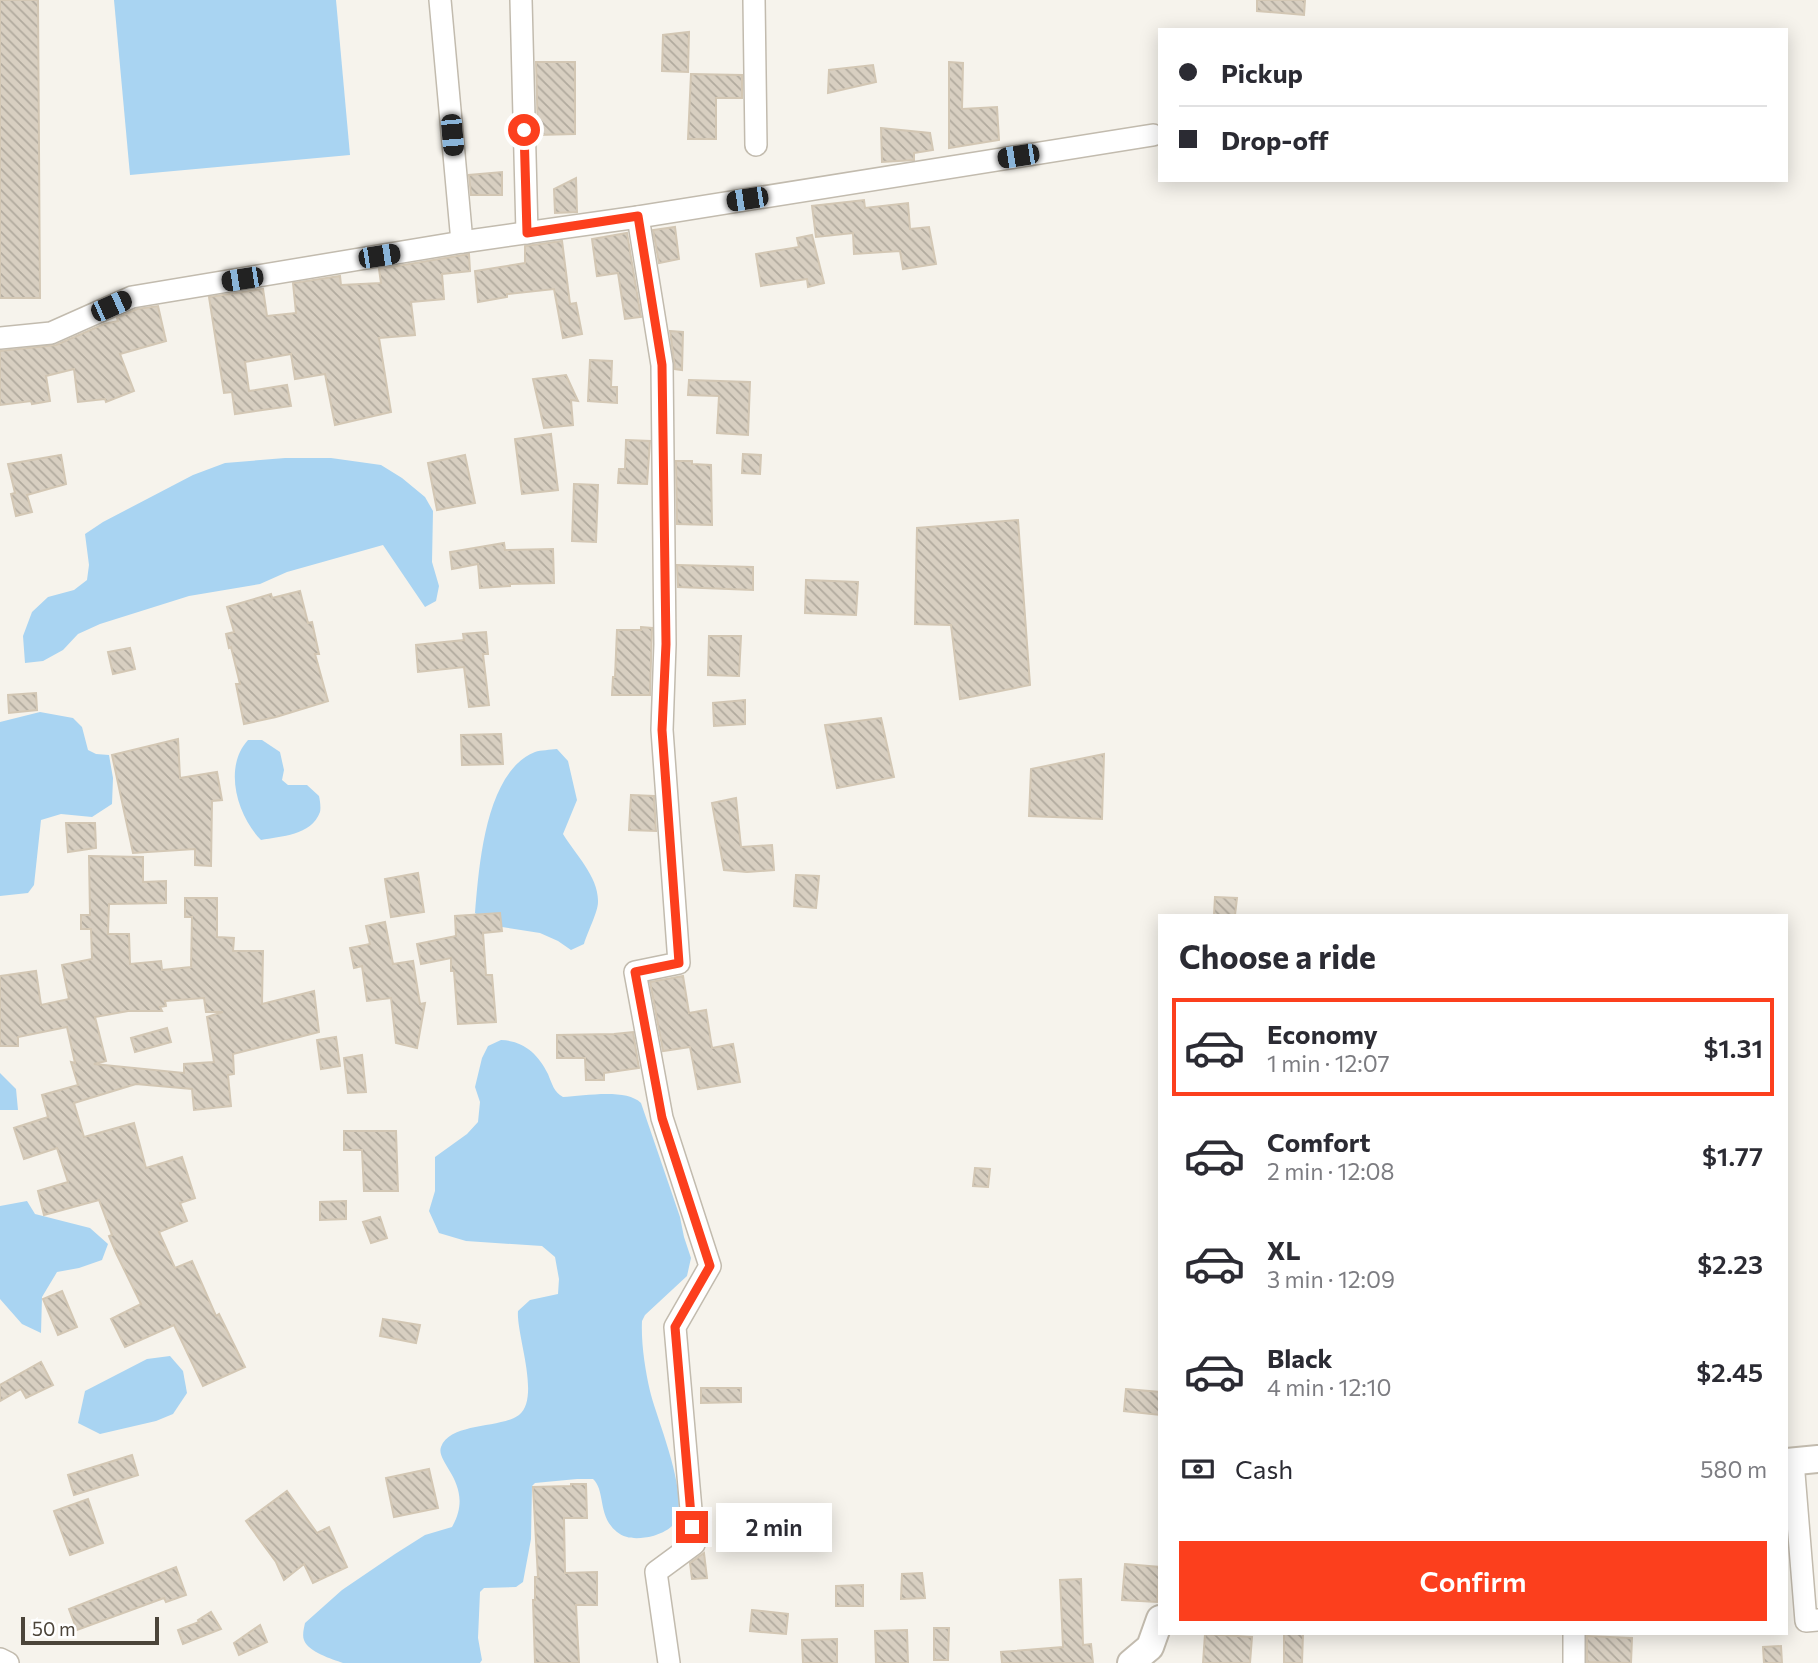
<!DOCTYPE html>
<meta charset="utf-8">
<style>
body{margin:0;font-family:Commissioner,sans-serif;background:#f7f7f7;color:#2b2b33;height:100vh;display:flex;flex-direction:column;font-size:26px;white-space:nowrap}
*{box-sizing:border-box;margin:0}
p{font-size:23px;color:#7c7c81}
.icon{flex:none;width:38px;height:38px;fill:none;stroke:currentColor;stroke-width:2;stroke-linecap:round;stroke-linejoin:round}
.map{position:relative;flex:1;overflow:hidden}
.drawer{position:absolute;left:1158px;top:914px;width:630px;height:721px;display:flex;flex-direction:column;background:#fff;border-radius:0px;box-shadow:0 4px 18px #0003}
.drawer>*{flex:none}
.hud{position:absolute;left:1158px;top:28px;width:630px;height:154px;border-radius:0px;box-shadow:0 4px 18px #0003;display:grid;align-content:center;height:154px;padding:0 21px;background:#fff}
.scale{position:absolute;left:21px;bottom:18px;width:138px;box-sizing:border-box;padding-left:7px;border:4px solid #4b4439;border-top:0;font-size:19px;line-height:24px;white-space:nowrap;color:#4b4439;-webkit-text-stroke:5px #fff;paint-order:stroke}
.end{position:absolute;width:32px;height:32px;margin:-16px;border:9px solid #fc3f1d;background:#fff;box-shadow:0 0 0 4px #fff}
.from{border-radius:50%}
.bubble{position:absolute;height:49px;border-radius:0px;background:#fff;box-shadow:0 4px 18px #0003;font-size:23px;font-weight:600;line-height:49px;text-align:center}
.car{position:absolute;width:21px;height:42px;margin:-21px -10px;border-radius:9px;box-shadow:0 0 5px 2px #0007;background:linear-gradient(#222 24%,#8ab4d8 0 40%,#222 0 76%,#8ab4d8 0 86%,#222 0)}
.hud b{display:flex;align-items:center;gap:24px;height:66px;font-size:26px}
.hud b+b{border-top:2px solid #e1e1e2}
.hud i{width:18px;height:18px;background:#2b2b33}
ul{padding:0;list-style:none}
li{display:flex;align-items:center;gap:21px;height:98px;margin:0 14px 10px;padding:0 7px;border:4px solid transparent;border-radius:0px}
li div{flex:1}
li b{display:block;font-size:26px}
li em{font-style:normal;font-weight:600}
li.on{border-color:#fc3f1d}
li>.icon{width:63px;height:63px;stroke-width:1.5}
h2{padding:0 21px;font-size:32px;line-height:84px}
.pay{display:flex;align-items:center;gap:18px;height:77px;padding:0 21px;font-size:26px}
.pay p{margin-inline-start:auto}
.action{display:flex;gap:14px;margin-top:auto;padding:14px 21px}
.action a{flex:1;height:80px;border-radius:0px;background:#fc3f1d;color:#fff;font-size:28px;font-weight:600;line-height:80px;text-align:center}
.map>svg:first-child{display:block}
</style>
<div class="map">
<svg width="1818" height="1663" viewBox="0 0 1818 1663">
<defs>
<pattern id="building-back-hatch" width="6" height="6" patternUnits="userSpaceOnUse" patternTransform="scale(1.75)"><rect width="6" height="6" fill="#d8cfc1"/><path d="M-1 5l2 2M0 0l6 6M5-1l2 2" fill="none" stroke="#b1aa9e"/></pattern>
</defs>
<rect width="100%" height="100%" fill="#f6f3ec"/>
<g fill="#a9d4f2">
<path d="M114 0H336L350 155 130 175Z"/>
<path d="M285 458H331L381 465 402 478 425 497 433 511 432 562 439 586 436 601 425 607 383 545 287 572 260 584 189 596 100 624 78 634 63 650 43 661 25 663 23 636 32 612 48 597 74 590 87 580 89 565 85 534 103 522 193 475 225 463Z"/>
<path d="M40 712 73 718 82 727 88 750 96 754 109 755 113 778 112 804 92 817 61 814 41 820 34 885 28 893 0 896V722Z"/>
<path d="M248 740H262L280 752 284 770 282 780 288 785H307L319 796C320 800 321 808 320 812 311 836 281 836 261 840 237 816 223 767 248 740Z"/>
<path d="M557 749 568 761 577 800 563 834C575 854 599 877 598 902 598 912 587 933 584 944L571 950 558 941 540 933 496 926 475 913C479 867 485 772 535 752 541 750 550 750 557 749Z"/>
<path d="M501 1040C524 1041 538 1054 548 1074 552 1084 554 1092 563 1097 584 1096 626 1088 641 1103L680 1217 684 1237 691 1258 687 1276 645 1315 642 1321C641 1343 645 1369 650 1391 656 1418 694 1504 672 1526 667 1531 659 1534 653 1536 640 1539 627 1540 617 1532 597 1516 606 1491 593 1479H577L535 1483 532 1486 531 1539 523 1582 516 1587 484 1588 480 1592 478 1638 482 1660 480 1663H343C332 1659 308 1652 304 1640 302 1635 304 1628 305 1623L342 1590 395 1554 425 1535 452 1527C476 1485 435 1463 441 1447 451 1422 500 1429 519 1415 541 1398 516 1334 518 1311L530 1300 558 1294 559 1279 555 1257 542 1246 466 1241 439 1233 429 1211 435 1191V1157L467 1134 478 1122 480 1102 475 1087 482 1058 488 1046Z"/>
<path d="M0 1073 16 1089 18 1110H0Z"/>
<path d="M27 1201 35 1214 90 1228 108 1244 102 1260 79 1268 57 1272 42 1297 41 1333 22 1324 0 1299V1206Z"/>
<path d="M170 1356 183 1371 187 1393 173 1414 156 1421 100 1434 78 1423 85 1391 147 1359Z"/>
</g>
<g fill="url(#building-back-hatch)" stroke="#d3c7b4" stroke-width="2" fill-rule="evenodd">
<path d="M0 0H38L40 298H0Z"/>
<path d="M1257 0H1305L1304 15 1257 11Z"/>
<path d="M689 32 688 72 662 71 663 35Z"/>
<path d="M536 62H575V134L538 135Z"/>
<path d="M949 62 963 63 962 109 997 107 999 140 949 148Z"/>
<path d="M873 65 876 82 828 93 829 70Z"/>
<path d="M691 74 742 75V98H716V139H688Z"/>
<path d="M881 128 930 133 933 150 914 153V160L882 162Z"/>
<path d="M502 172V195H471L469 175Z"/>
<path d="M576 178 577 212 555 213 554 189Z"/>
<path d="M864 200 865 208 908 203 910 229 929 227 936 264 903 269 900 251 854 254 853 233 816 237 812 206Z"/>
<path d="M675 227 679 259 659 263 653 230Z"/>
<path d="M627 233 641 317 625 319 618 273 597 276 592 239Z"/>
<path d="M812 235 824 283 808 287 807 279 761 286 756 254 799 247 797 238Z"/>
<path d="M562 241 570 304 576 303 582 334 563 338 554 289 507 294V297L478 302 475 271 525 263V246Z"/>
<path d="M469 254 470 271 442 274 444 299 411 302 415 335 379 338 391 412 335 425 325 374 295 379 291 354 245 362 249 391 287 385 291 406 235 414 232 392 224 393 209 297 263 289 267 316 296 313 293 283 340 276 341 285 381 283 379 269Z"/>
<path d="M158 306 166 341 120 354 134 391 106 402 105 399 78 402 74 369 46 376 50 401 32 404 31 401 0 405V351L56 345 104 324 118 321 117 318 137 309Z"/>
<path d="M670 331 683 332 682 370 675 369Z"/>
<path d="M590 360 612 361 611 387H617V403L588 401Z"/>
<path d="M566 375 578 401 571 400 573 425 544 428 533 379Z"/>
<path d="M689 380 750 382 748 435 717 433 719 396 688 395Z"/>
<path d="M551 434 558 490 522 494 515 439Z"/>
<path d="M626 440 650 441 647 484 618 483 619 469H625Z"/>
<path d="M743 454 761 455 760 474 742 473Z"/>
<path d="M61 455 66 484 27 495 32 512 16 516 11 494 15 493 8 464Z"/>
<path d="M465 455 475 503 437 510 428 463Z"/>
<path d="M676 461H692V464L711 465 712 525 677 524Z"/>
<path d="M574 484 598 485 596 542 572 541Z"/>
<path d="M1018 520 1030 685 960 699 951 625 915 624 917 528Z"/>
<path d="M504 543 505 550 553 549 554 583 510 584V586L480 588 478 564 452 569 450 552Z"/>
<path d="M677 565 753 567V590L678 587Z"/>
<path d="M806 580 858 582 856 615 805 613Z"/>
<path d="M300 591 308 623 312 622 319 654H315L328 701 276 717 244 724 236 684H240L231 647 229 648 226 634 234 632 227 607 271 594 272 598Z"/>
<path d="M641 627 652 628 650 695H612L613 677H615L617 630H641Z"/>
<path d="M486 632 488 654H483L489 705 469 707 464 667 418 672 416 645 464 640 463 634Z"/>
<path d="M709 636H741L739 676 708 675Z"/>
<path d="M130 648 135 669 113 674 108 652Z"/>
<path d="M36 693 37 710 9 713 8 695Z"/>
<path d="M745 700V724L714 726 713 703Z"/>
<path d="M881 718 894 777 837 788 825 725Z"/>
<path d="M501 734 503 764 462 765 461 735Z"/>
<path d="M178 739 180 778 217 772 222 800 212 801 211 866 195 865V849L133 853 112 755Z"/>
<path d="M1104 754 1102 819 1029 816 1031 769Z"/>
<path d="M631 795 654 796 656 831 629 830Z"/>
<path d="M736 798 741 847 772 845 774 870 747 872 724 870 712 803Z"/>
<path d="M66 823H95L96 848 68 852Z"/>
<path d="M89 856 143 857V882L166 881V903L109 904 108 934H129L130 964 161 961 162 970 191 967 192 917H185V898H217V937L234 938 233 951H263L262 1004 314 991 319 1032 233 1054 234 1074 228 1075 231 1106 194 1110 192 1089 136 1084 74 1103 84 1137 134 1123 146 1168 182 1157 195 1198 180 1203 187 1221 159 1232 175 1268 192 1261 216 1316 219 1314 245 1367 203 1386 174 1325 125 1347 111 1319 141 1304 116 1253 109 1236 112 1235 99 1200 44 1215 38 1191 68 1182 57 1148 24 1159 14 1128 48 1117 42 1095 78 1085 71 1062 75 1063 67 1027 18 1037V1046H0V976L36 971 41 1005 69 999 62 965 92 959 91 929H81V915H90ZM204 998 206 1012H223L207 1017 214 1062 184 1064V1073L94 1064 106 1061 95 1017 128 1011H162L160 1007 166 1006 165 1001Z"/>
<path d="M418 873 424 912 391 917 385 879Z"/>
<path d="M796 875 819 876 816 908 794 906Z"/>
<path d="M1215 897 1237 898 1235 915H1214Z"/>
<path d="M500 913 502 931 483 933 486 975H492L496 1022 458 1024 454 971H451V958L421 964 417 944 456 936 455 916Z"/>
<path d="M385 922 393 964 413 961 420 1004 425 1003 417 1048 396 1043 391 998 367 1001 362 966 354 968 350 948 370 944 366 926Z"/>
<path d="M683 976 689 1013 706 1010 712 1048 733 1044 740 1082 698 1089 690 1047 663 1051 650 982Z"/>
<path d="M167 1028 171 1042 135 1052 131 1038Z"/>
<path d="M633 1032 639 1068 604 1073V1080H586L585 1058H557V1035L614 1034Z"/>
<path d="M336 1037 340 1066 321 1069 317 1040Z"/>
<path d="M362 1055 366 1092 348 1093 344 1058Z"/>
<path d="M344 1131H396L398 1191H364L362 1150H344Z"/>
<path d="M975 1168 990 1169 988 1187 973 1186Z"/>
<path d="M346 1201V1219L320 1220V1202Z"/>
<path d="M380 1217 387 1238 371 1243 363 1222Z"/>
<path d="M62 1291 77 1327 58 1335 43 1299Z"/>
<path d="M383 1319 420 1325 416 1343 380 1336Z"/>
<path d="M41 1362 53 1385 26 1398 21 1389 0 1401V1385Z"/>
<path d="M701 1388H741V1402L701 1403Z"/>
<path d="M1126 1389 1160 1392V1415L1124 1411Z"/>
<path d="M132 1455 138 1475 74 1495 68 1475Z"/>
<path d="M429 1469 438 1508 394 1517 386 1478Z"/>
<path d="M571 1484H586L587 1518H564L565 1573 597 1572V1605H576L579 1663H535L533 1600H535V1577H538L533 1487 571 1486Z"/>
<path d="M287 1491 317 1533 329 1527 347 1567 313 1583 304 1564 284 1580 276 1562 246 1521Z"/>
<path d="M88 1499 103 1543 70 1555 54 1511Z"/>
<path d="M704 1553 707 1578 692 1579 690 1563Z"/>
<path d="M1125 1564 1160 1567 1157 1602 1122 1600Z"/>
<path d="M176 1567 186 1595 166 1602 164 1598 77 1630 69 1609Z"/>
<path d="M922 1573 925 1598 901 1599 902 1574Z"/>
<path d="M1081 1579 1083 1645 1091 1644 1093 1663H1002L1001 1652 1063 1647 1060 1580Z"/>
<path d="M863 1585V1606H836V1586Z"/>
<path d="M752 1610 788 1614 786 1634 750 1631Z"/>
<path d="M211 1612 221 1629 183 1644 178 1630 199 1622 198 1620Z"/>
<path d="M260 1625 267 1642 239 1655 234 1643Z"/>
<path d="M934 1628H949L948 1660H934Z"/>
<path d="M907 1630 908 1663H876L875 1631Z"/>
<path d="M1284 1633H1303L1302 1663H1284Z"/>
<path d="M1205 1634 1252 1637 1250 1663H1203Z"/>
<path d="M1587 1636 1632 1638 1631 1663 1587 1662Z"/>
<path d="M837 1639V1663H803L802 1640Z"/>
<path d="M1781 1646 1782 1663H1764L1763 1647Z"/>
</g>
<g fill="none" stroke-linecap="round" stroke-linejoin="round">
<defs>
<g id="minor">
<path d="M440 0 462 242"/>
<path d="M521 0 527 233"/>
<path d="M754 0 756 145"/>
<path d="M638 217 662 365 665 644 662 730 679 963 635 972 662 1118 710 1266 675 1327 694 1544 656 1572 669 1663"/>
<path d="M0 338 51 333 132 297 462 242 638 217 1153 135"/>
<path d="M1793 1461 1806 1621 1818 1620"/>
<path d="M0 1659 8 1663"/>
<path d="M1574 1663V1633"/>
</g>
<g id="tertiary">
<path d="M1787 1462 1818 1459"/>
<path d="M1131 1663 1150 1647 1160 1619"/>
</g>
</defs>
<use href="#minor" stroke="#c2bbae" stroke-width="24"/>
<use href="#tertiary" stroke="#c2bbae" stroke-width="30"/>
<use href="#minor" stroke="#fff" stroke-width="21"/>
<use href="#tertiary" stroke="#fff" stroke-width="26"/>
</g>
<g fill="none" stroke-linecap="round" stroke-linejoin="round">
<path stroke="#fc3f1d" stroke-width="9" d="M524 130 527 233 638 216 662 365 666 644 662 730 679 963 635 972 662 1118 710 1266 675 1327 692 1527"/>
</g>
</svg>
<div class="scale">50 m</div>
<i class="end from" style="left:524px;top:130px"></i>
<i class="end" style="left:692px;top:1527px"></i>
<div class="bubble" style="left:716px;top:1503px;width:116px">2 min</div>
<i class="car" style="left:452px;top:135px;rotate:175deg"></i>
<i class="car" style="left:1018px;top:156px;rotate:261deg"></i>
<i class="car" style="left:747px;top:199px;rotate:261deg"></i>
<i class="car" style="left:379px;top:256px;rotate:81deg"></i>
<i class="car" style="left:242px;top:279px;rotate:261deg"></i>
<i class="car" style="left:111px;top:306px;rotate:66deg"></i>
<div class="hud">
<b><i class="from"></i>Pickup</b>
<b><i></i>Drop-off</b>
</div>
<section class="drawer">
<h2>Choose a ride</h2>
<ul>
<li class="on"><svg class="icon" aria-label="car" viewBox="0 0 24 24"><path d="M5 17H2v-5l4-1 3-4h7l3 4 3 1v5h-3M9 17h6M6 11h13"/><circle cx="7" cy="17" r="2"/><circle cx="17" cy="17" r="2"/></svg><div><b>Economy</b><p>1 min · 12:07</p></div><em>$1.31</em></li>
<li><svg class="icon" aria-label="car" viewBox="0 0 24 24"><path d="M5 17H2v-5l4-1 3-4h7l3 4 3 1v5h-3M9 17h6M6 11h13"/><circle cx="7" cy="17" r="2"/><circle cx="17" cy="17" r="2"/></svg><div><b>Comfort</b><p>2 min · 12:08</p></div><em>$1.77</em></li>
<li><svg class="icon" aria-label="car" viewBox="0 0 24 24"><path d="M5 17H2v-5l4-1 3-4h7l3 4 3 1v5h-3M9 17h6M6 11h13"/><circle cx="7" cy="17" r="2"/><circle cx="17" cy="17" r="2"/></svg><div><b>XL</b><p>3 min · 12:09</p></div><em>$2.23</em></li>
<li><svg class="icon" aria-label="car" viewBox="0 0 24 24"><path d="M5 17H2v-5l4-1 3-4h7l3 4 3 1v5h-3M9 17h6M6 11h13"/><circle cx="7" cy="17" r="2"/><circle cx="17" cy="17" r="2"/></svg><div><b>Black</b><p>4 min · 12:10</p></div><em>$2.45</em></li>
</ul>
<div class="pay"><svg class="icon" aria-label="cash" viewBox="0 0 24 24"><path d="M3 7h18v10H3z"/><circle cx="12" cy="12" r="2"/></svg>Cash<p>580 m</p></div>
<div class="action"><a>Confirm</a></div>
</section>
</div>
